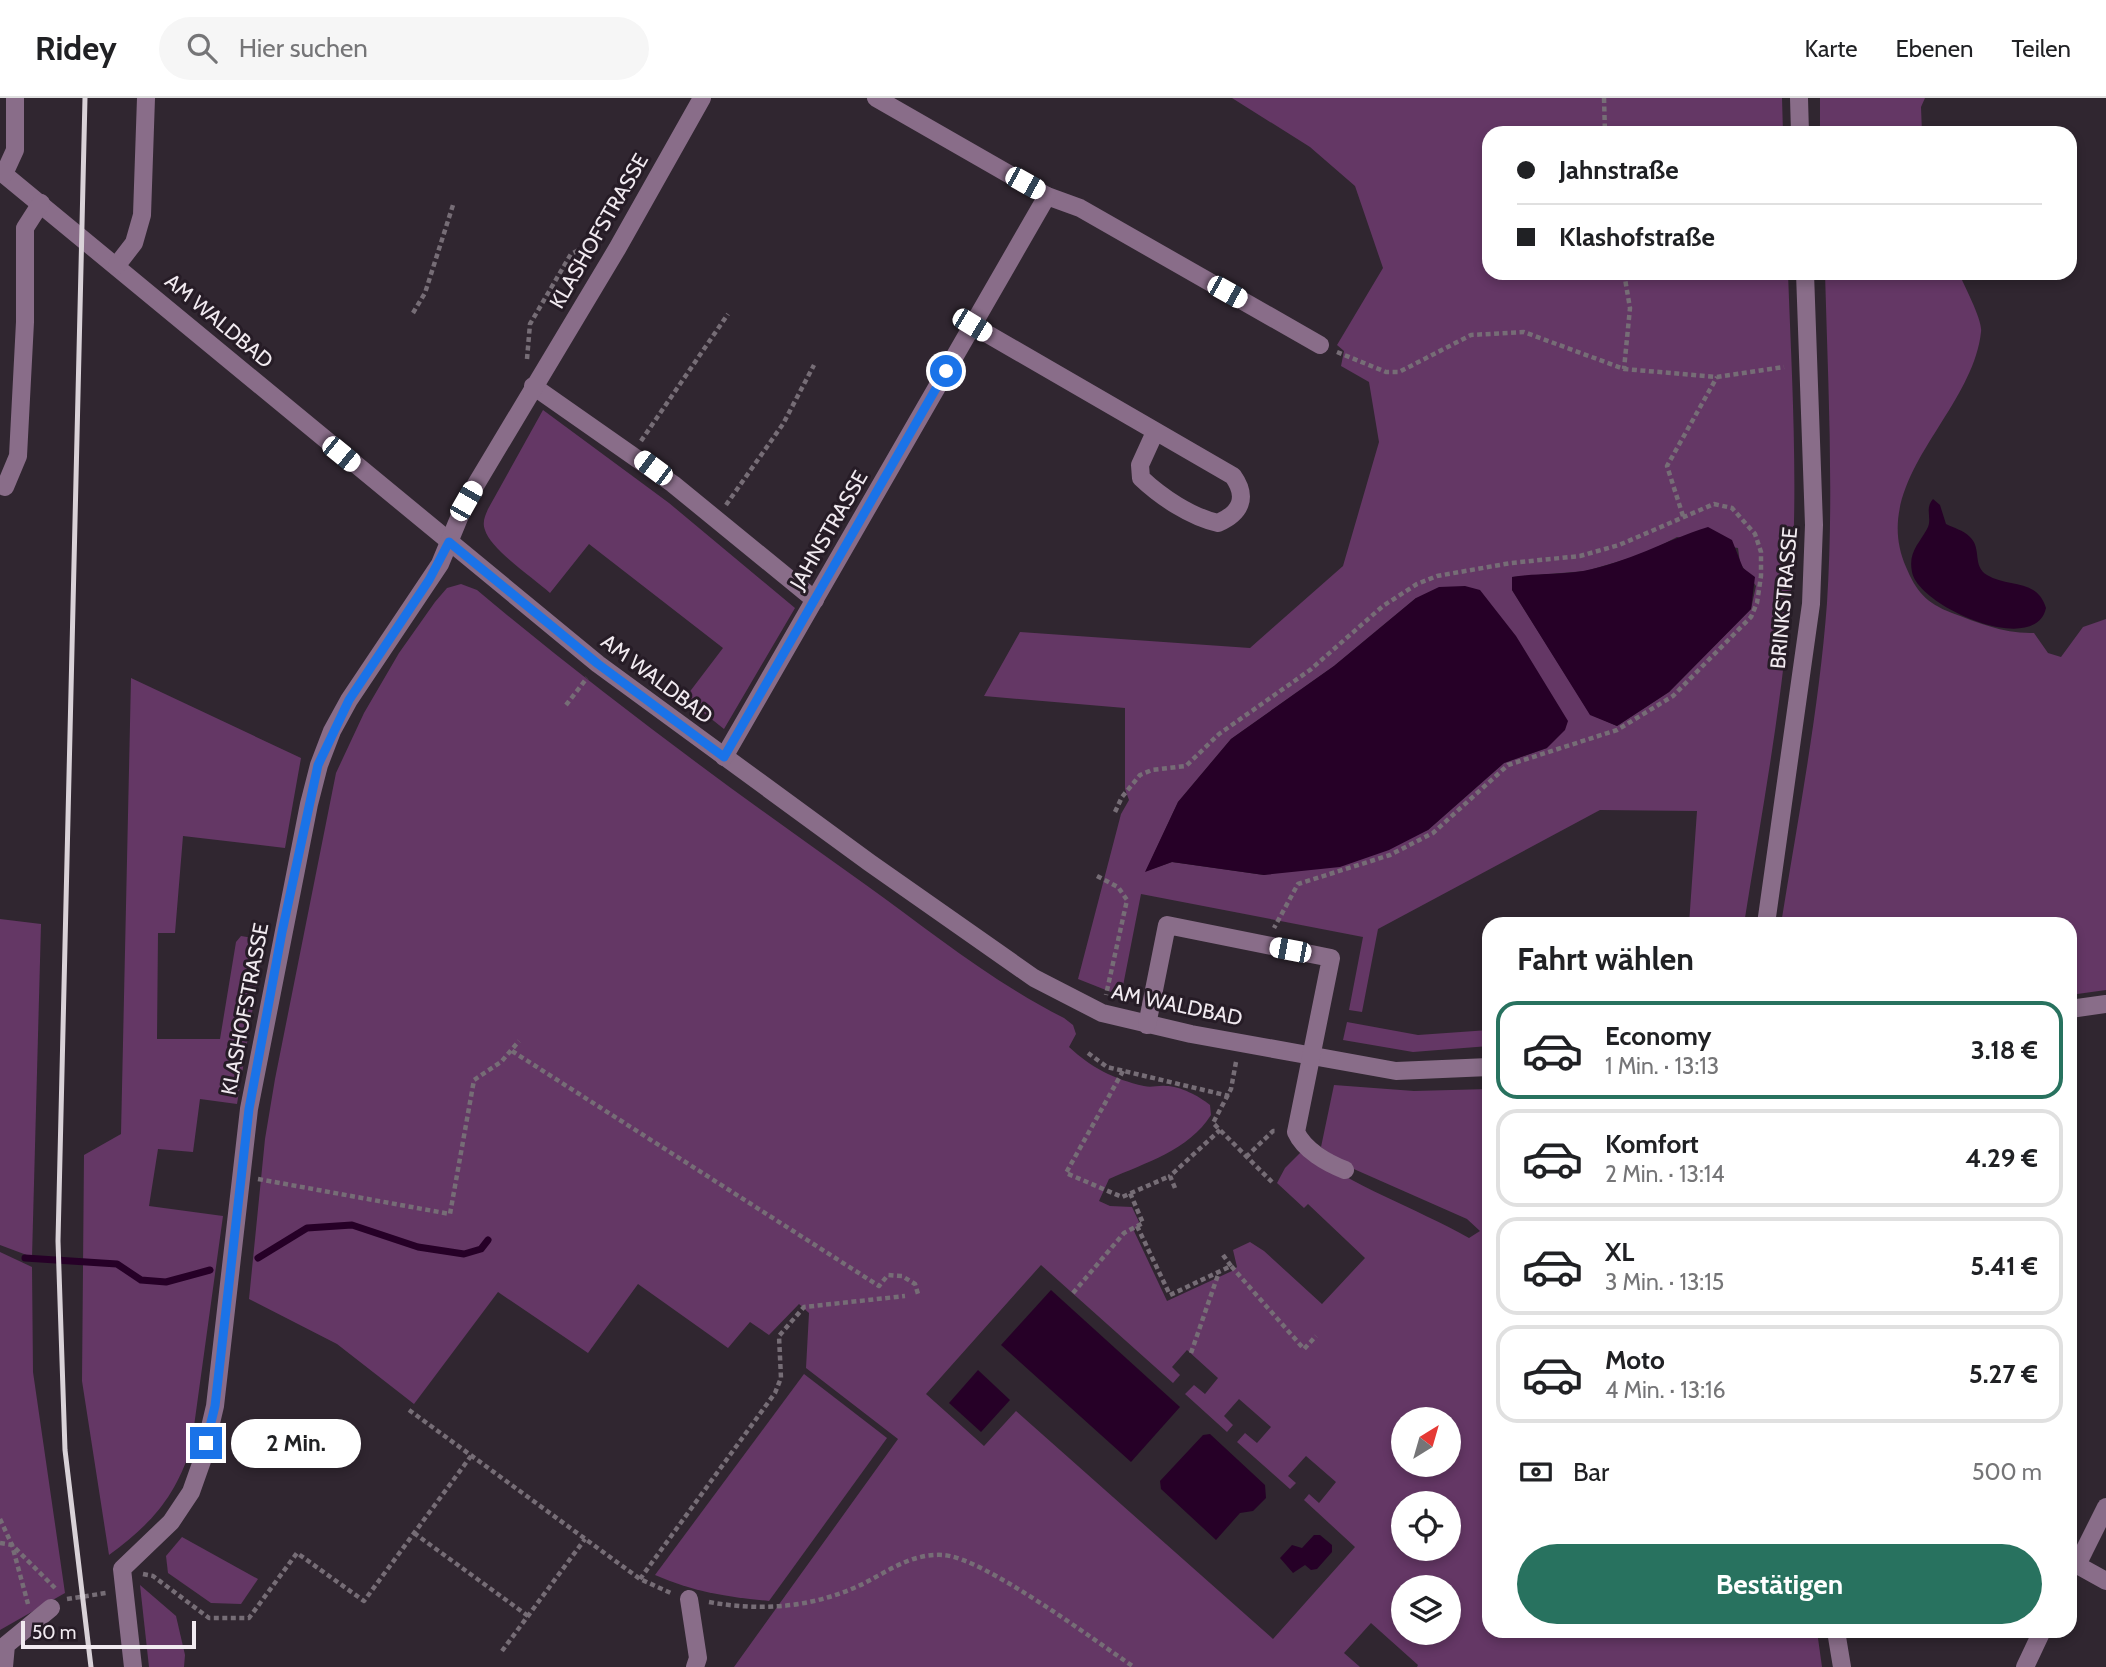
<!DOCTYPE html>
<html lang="de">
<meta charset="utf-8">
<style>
body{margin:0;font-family:Cabin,sans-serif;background:#f6f6f6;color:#202124;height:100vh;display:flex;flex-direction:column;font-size:26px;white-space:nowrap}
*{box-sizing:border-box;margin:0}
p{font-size:23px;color:#757577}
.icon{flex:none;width:38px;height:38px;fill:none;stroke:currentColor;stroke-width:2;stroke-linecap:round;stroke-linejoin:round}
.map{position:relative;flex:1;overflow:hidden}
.details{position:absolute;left:1482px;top:819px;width:595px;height:721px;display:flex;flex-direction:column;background:#fff;border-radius:21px;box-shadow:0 4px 10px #0003}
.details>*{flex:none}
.guide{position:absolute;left:1482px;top:28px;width:595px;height:154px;border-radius:21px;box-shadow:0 4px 10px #0003;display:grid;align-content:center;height:154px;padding:0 35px;background:#fff}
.needle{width:46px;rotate:37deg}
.controls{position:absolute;left:1391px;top:1309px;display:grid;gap:14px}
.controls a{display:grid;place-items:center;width:70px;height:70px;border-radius:50%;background:#fff;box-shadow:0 4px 10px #0003;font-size:35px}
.scale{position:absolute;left:21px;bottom:18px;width:175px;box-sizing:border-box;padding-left:7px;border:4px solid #f1eaf0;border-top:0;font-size:19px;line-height:24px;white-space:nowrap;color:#f1eaf0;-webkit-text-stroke:5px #261c26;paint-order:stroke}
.end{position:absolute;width:32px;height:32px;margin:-16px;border:9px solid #1a73e8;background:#fff;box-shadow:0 0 0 4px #fff}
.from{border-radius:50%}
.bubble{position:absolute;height:49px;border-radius:24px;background:#fff;box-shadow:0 4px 10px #0003;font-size:23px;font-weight:700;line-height:49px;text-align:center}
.car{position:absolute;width:21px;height:42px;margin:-21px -10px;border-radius:9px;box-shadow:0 0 5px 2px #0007;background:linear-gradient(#fff 24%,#345 0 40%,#fff 0 76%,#345 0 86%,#fff 0)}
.guide b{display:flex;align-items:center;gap:24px;height:66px;font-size:26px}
.guide b+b{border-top:2px solid #e0e0e0}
.guide i{width:18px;height:18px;background:#202124}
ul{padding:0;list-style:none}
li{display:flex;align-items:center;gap:21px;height:98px;margin:0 14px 10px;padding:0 21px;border:4px solid #e0e0e0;border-radius:21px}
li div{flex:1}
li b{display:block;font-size:26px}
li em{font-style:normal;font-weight:700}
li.active{border-color:#28725f}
li>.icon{width:63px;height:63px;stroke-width:1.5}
h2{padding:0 35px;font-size:32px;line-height:84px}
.pay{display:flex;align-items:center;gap:18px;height:77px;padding:0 35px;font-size:26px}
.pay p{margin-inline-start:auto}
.primary-button{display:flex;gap:14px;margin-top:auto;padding:14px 35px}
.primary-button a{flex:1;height:80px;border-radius:42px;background:#28725f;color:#fff;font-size:28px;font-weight:700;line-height:80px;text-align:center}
header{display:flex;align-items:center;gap:42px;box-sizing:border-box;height:98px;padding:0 35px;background:#fff;border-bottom:2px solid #e0e0e0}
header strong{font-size:33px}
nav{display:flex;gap:38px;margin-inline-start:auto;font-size:24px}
.search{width:490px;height:63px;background:#f6f6f6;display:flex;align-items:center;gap:18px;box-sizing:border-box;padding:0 24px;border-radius:38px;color:#757577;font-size:26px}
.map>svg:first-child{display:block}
</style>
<header>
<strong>Ridey</strong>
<div class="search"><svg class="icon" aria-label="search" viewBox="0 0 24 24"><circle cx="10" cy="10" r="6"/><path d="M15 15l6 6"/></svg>Hier suchen</div>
<nav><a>Karte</a><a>Ebenen</a><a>Teilen</a></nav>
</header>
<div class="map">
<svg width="2106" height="1569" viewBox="0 0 2106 1569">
<rect width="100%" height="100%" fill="#302630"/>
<g fill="#643765" fill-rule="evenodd">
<path d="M1232 0H1782L1783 35H1489V175H1788C1792 285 1799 395 1790 505 1781 613 1761 719 1744 826H1689L1697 713 1600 712 1378 831 1362 914 1349 912 1363 839 1141 796 1121 898 1078 881 1121 716 1129 702 1125 691V610L984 598 1020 534 1250 550 1343 468 1379 344 1369 284 1341 268 1344 253 1337 247 1383 170 1355 88 1310 49ZM1677 439 1738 450 1740 465 1756 488 1751 511 1669 594 1617 628 1590 616 1512 492V479L1586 473 1644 456ZM1416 500 1547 650 1504 665 1428 732 1264 777 1172 764 1146 773 1178 704 1231 641 1334 568Z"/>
<path d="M1820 0H1925L1921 9 1922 35H1820Z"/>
<path d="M1825 175H1959C1964 188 1983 222 1981 234 1972 316 1868 382 1906 469 1916 493 1926 505 1952 515 1979 525 2004 536 2034 535L2048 555 2061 559 2083 529 2106 521V892L2070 897V826H1781C1798 720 1819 612 1827 505 1834 395 1828 285 1825 175Z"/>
<path d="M543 312 669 405 795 510 724 631 685 600 723 550 589 446 550 495C535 481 490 451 485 432 482 424 485 418 488 411Z"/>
<path d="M461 486 477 492C602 597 733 693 866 787 930 833 994 885 1064 920L1073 927 1076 936 1069 949C1092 970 1113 981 1144 988 1152 990 1158 987 1166 988 1180 988 1199 998 1210 1007L1211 1017C1189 1052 1145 1065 1109 1081L1099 1103 1110 1108 1132 1109 1139 1124 1134 1133 1167 1203 1232 1173 1237 1169 1233 1152 1250 1144 1264 1153 1322 1206 1365 1160 1308 1106 1304 1110 1277 1085 1285 1070 1303 1052C1354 1089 1414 1109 1469 1140L1480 1133 1467 1121 1347 1068 1321 1049 1334 987 1414 993 1489 991V1533H1817L1822 1569H1417L1418 1567 1371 1525 1344 1555 1360 1569H734L898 1341 806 1270 809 1215 799 1206 769 1237 750 1224 728 1250 638 1186 588 1255 498 1194 414 1306 337 1246 249 1201 265 1041 275 981 336 675 364 615 399 555 435 504 447 490ZM1041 1167 1173 1285 1180 1277 1172 1269 1187 1252 1218 1280 1205 1296 1194 1287 1185 1296 1227 1334 1233 1327 1224 1318 1239 1301 1271 1329 1257 1345 1245 1335 1237 1344 1290 1391 1296 1385 1288 1378 1306 1358 1336 1384 1319 1405 1309 1396 1304 1402 1355 1449 1273 1541 1016 1313 984 1348 926 1296ZM1404 1321H1449V1367H1404ZM1404 1405H1449V1451H1404ZM1404 1489H1449V1535H1404Z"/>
<path d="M131 580 301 660 285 750 183 738 175 835H158L157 941H220L236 844 241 838 264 842 237 1006 200 1001 193 1054 158 1051 149 1108 223 1118 191 1350C174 1401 151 1426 109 1457L82 1283 84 1057 121 1036Z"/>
<path d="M0 821 41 826 32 1159 0 1147Z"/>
<path d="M1347 924 1418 937 1489 932V948L1413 954 1343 942Z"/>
<path d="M0 1154 32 1169 33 1274 65 1495 0 1532Z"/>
<path d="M804 1276 887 1340 769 1503C729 1499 693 1494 655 1477Z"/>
<path d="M182 1439 258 1481 241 1506 211 1505 168 1475 166 1458Z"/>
<path d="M140 1487 176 1518 185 1557 184 1569H149Z"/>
</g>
<g fill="#260027">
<path d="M1933 401 1940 407 1946 426C1954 430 1963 432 1970 439 1982 450 1972 468 1987 477 2008 490 2037 480 2046 510 2035 560 1918 508 1912 474 1908 454 1919 446 1927 431 1933 421 1924 411 1933 401Z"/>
<path d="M1708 429 1732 442 1743 470 1755 479 1751 511 1669 594 1617 628 1590 617 1512 492V479C1536 475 1560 477 1583 473 1627 465 1666 442 1708 429Z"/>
<path d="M1465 488 1480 492 1516 538 1568 623 1565 632 1547 650 1504 665 1428 732 1389 752 1340 769 1264 777 1172 764 1145 774 1178 704 1231 641 1334 568 1416 500 1439 489Z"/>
<path d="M1051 1192 1180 1309 1131 1364 1001 1247Z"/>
<path d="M978 1272 1010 1302 981 1334 949 1305Z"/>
<path d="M1210 1336 1265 1387 1266 1400 1253 1413 1240 1415 1216 1442 1161 1391 1160 1383 1203 1337Z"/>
<path d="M1314 1437H1320L1332 1447V1454L1317 1471 1311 1472 1305 1467 1293 1475 1280 1460 1292 1447 1302 1450Z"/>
</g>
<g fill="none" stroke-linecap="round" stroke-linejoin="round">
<g stroke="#260027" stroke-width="7">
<path d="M25 1160 117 1166 141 1182 166 1184 210 1172"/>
<path d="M258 1160 307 1130 352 1127 418 1149 464 1156 481 1151 488 1142"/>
</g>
<g stroke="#766d76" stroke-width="4.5" stroke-dasharray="5 3.5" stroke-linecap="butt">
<path d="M1604 0 1605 35"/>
<path d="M1624 175 1630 210 1624 271"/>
<path d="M413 215 425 195 453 107"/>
<path d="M1337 254 1386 274H1399L1471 237 1524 234 1624 271 1717 279 1784 269"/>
<path d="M527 261 530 226 571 156 581 151H595"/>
<path d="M641 343 728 216"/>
<path d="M726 407 783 326 814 267"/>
<path d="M1683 418 1667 368 1717 279"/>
<path d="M566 607 587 580"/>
<path d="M1115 714 1122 699 1140 677 1152 672 1186 668 1219 636 1310 572 1383 508 1417 486 1437 478 1511 465 1580 458 1619 447 1714 406 1732 410 1755 436 1761 454V478L1757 505 1751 519 1673 598 1617 632 1508 667 1433 735 1390 757 1298 786 1274 830"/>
<path d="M1097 778 1118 789 1127 802 1106 897"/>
<path d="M512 953 879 1188 888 1177 902 1178 915 1186 918 1196"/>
<path d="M1088 955 1107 969 1229 998"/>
<path d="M1236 964 1231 991 1213 1025 1272 1084"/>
<path d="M1123 973 1066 1075 1122 1099 1170 1078"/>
<path d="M1246 1059 1273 1033H1277"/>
<path d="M258 1081 450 1116 474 982 501 964 519 943"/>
<path d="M1175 1090 1170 1078 1220 1032"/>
<path d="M1137 1128 1170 1197 1231 1168 1304 1251 1316 1238"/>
<path d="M1223 1157 1231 1168"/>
<path d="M1073 1195 1124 1135 1143 1125 1130 1095"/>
<path d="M1191 1255 1219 1174"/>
<path d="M409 1312 640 1481 673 1496"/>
<path d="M0 1421 12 1447 28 1506"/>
<path d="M414 1435 528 1518"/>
<path d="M0 1445 12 1447 56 1491"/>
<path d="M143 1476 153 1478 209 1520H249L297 1455 364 1503 471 1358"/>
<path d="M640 1481 775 1295 781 1280 779 1238 804 1209 905 1198"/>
<path d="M67 1501 106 1495"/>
<path d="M709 1504C759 1513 807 1510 854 1490 884 1477 908 1455 943 1457 983 1459 1095 1543 1134 1569"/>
<path d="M502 1553 585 1441"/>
</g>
<g stroke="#896d89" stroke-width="18">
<path d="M1799 0 1800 35"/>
<path d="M0 73 598 566 870 765 1034 880 1102 915 1191 936 1396 973 1489 969"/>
<path d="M4 76 15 52V0"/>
<path d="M1047 98 1080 110 1320 247"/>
<path d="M117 167 134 145 142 117 146 0"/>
<path d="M972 227 1233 378C1248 399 1241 415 1218 425 1191 419 1161 399 1141 380L1140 367 1155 334"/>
<path d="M533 288 673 386 815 502"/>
<path d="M5 389 18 358 25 224V130L41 105"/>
<path d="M724 659 1047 98 876 0"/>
<path d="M1766 826 1811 506 1814 427 1805 175"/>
<path d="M2070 911 2106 906"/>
<path d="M1147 927 1167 827 1331 860 1296 1034C1304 1052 1327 1065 1345 1072"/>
<path d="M2070 1463 2106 1483"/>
<path d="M2077 1467 2106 1409"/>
<path d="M689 1501 698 1560 695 1569"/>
<path d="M1836 1533 1842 1569"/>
<path d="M4 1569 6 1547 51 1510"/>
<path d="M133 1569 122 1471 171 1424 191 1394 202 1363 215 1308 249 1011 309 706 319 667 332 633 349 602 440 466 466 403 617 151 702 0"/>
<path d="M2025 1569 2042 1533"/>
</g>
<path stroke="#d9d2d8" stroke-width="5" d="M85 0 58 1143 65 1352 91 1569"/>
</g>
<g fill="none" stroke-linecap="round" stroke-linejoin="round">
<path stroke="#1a73e8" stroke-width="9" d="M206 1345 215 1308 249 1011 282 834 318 667 349 602 429 482 449 444 598 566 724 659 946 273"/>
</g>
<g text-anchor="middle" stroke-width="6" stroke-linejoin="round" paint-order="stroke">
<g font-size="21" fill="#f1eaf0" stroke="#261c26">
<text transform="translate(599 133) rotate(-60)" y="7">KLASHOFSTRASSE</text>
<text transform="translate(219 223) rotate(40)" y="7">AM WALDBAD</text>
<text transform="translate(829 432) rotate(-60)" y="7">JAHNSTRASSE</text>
<text transform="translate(1784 500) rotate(-85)" y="7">BRINKSTRASSE</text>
<text transform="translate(657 581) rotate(37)" y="7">AM WALDBAD</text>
<text transform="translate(1177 907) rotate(12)" y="7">AM WALDBAD</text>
<text transform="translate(245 911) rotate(-79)" y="7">KLASHOFSTRASSE</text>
</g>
</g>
</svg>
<div class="controls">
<a><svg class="needle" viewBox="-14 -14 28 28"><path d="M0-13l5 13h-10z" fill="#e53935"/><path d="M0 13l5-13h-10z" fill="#757577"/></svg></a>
<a><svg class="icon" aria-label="locate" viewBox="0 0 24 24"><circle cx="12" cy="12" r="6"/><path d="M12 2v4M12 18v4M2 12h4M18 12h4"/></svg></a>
<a><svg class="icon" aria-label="layers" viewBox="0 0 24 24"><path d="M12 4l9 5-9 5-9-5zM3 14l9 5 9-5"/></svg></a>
</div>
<div class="scale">50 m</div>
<i class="end from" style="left:946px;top:273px"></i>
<i class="end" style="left:206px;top:1345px"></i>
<div class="bubble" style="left:231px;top:1321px;width:130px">2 Min.</div>
<i class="car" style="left:1025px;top:85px;rotate:119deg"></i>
<i class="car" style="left:1227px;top:194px;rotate:119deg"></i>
<i class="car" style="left:972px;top:227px;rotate:121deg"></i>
<i class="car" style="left:341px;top:356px;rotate:129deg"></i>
<i class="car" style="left:653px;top:370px;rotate:307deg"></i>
<i class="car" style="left:466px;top:403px;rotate:30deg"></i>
<i class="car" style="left:1290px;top:852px;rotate:281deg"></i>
<div class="guide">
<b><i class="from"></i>Jahnstraße</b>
<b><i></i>Klashofstraße</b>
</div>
<section class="details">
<h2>Fahrt wählen</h2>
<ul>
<li class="active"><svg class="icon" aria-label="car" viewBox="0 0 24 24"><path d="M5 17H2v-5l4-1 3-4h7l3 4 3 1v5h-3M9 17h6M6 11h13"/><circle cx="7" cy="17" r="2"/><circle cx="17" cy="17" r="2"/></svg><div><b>Economy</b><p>1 Min. · 13:13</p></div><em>3.18 €</em></li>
<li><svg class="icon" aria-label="car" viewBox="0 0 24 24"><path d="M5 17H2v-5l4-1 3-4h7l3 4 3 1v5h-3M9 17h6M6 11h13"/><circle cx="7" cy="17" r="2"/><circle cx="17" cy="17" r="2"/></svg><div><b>Komfort</b><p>2 Min. · 13:14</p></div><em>4.29 €</em></li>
<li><svg class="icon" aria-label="car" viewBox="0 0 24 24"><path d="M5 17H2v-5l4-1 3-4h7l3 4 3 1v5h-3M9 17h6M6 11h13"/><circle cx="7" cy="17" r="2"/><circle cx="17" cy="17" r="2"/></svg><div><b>XL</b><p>3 Min. · 13:15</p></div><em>5.41 €</em></li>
<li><svg class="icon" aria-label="car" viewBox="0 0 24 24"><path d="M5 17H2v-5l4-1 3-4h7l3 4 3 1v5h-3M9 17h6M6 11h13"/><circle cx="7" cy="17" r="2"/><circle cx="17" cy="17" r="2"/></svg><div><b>Moto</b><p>4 Min. · 13:16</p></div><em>5.27 €</em></li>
</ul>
<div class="pay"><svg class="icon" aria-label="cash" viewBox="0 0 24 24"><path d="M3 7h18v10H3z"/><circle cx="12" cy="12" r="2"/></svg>Bar<p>500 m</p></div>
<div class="primary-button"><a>Bestätigen</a></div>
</section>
</div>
